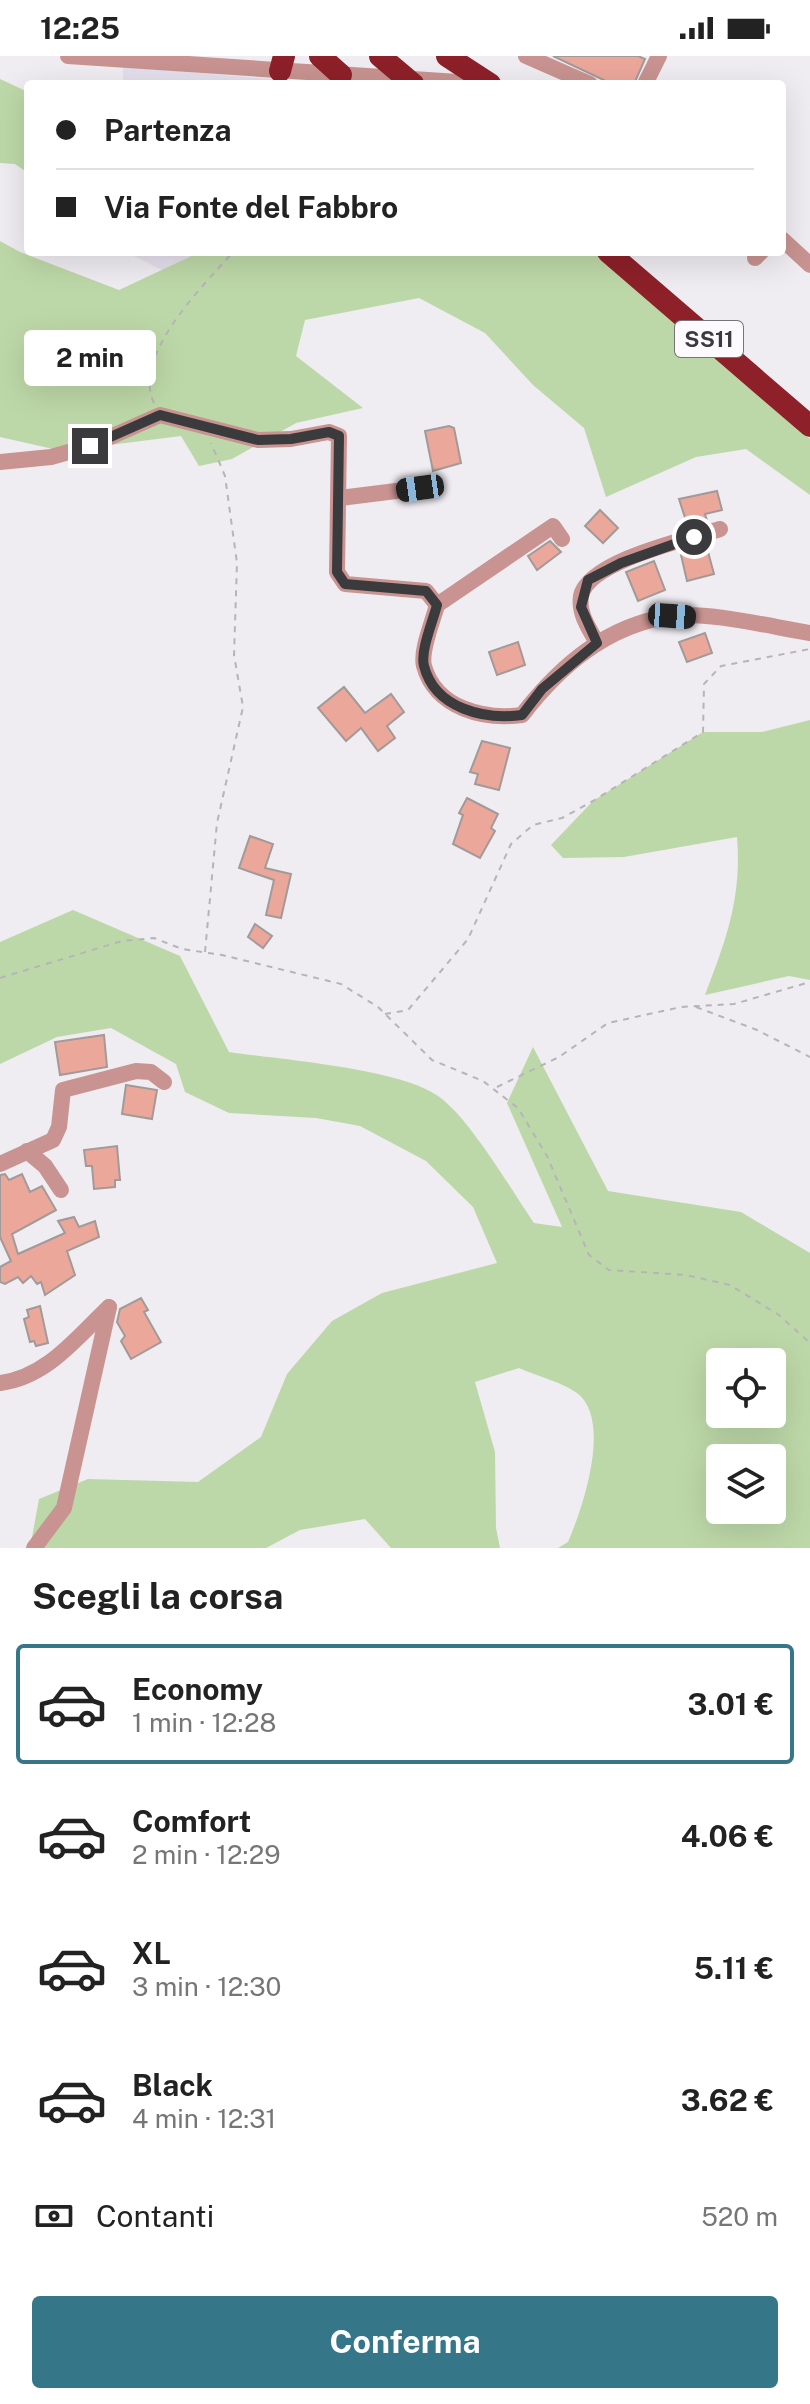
<!DOCTYPE html>
<html lang="it">
<meta charset="utf-8">
<style>
body{margin:0;font-family:"Public Sans",sans-serif;background:#f2f2f2;color:#222;height:100vh;display:flex;flex-direction:column;font-size:30px;white-space:nowrap}
*{box-sizing:border-box;margin:0}
p{font-size:26px;color:#767676}
.icon{flex:none;width:44px;height:44px;fill:none;stroke:currentColor;stroke-width:2;stroke-linecap:round;stroke-linejoin:round}
.map{position:relative;height:1492px;overflow:hidden}
.details{display:flex;flex-direction:column;background:#fff;flex:1}
.details>*{flex:none}
.hud{position:absolute;left:24px;top:24px;width:762px;height:176px;border-radius:8px;box-shadow:0 8px 32px #0002;display:grid;align-content:center;height:176px;padding:0 32px;background:#fff}
.buttons{position:absolute;left:706px;top:1292px;display:grid;gap:16px}
.buttons a{display:grid;place-items:center;width:80px;height:80px;border-radius:8px;background:#fff;box-shadow:0 8px 32px #0002;font-size:40px}
.end{position:absolute;width:36px;height:36px;margin:-18px;border:10px solid #3b3a3d;background:#fff;box-shadow:0 0 0 4px #fff}
.from{border-radius:50%}
.bubble{position:absolute;height:56px;border-radius:8px;background:#fff;box-shadow:0 8px 32px #0002;font-size:26px;font-weight:700;line-height:56px;text-align:center}
.car{position:absolute;width:24px;height:48px;margin:-24px -12px;border-radius:10px;box-shadow:0 0 6px 2px #0007;background:linear-gradient(#222 24%,#8ab4d8 0 40%,#222 0 76%,#8ab4d8 0 86%,#222 0)}
.hud b{display:flex;align-items:center;gap:28px;height:76px;font-size:30px}
.hud b+b{border-top:2px solid #e0e0e0}
.hud i{width:20px;height:20px;background:#222}
ul{padding:0;list-style:none}
li{display:flex;align-items:center;gap:24px;height:120px;margin:0 16px 12px;padding:0 16px;border:4px solid transparent;border-radius:8px}
li div{flex:1}
li b{display:block;font-size:30px}
li em{font-style:normal;font-weight:700}
li.active{border-color:#357689}
li>.icon{width:72px;height:72px;stroke-width:1.5}
h2{padding:0 32px;font-size:36px;line-height:96px}
.pay{display:flex;align-items:center;gap:20px;height:88px;padding:0 32px;font-size:30px}
.pay p{margin-inline-start:auto}
.action{display:flex;gap:16px;margin-top:auto;padding:16px 32px}
.action a{flex:1;height:92px;border-radius:8px;background:#357689;color:#fff;font-size:32px;font-weight:700;line-height:92px;text-align:center}
.status{display:flex;justify-content:space-between;align-items:center;height:56px;padding:0 40px;background:#fff;direction:ltr}
.status svg{height:22px;fill:currentColor}
.map>svg:first-child{display:block}
</style>
<div class="status"><b>12:25</b><svg viewBox="0 0 49 12"><path d="M0 12V9h3v3zM5 12V6h3v6zM10 12V3h3v9zM15 12V0h3v12zM26 1h20v11H26zM47 4h2v5h-2z"/></svg></div>
<div class="map">
<svg width="810" height="1492" viewBox="0 0 810 1492">
<rect width="100%" height="100%" fill="#efecf2"/>
<g fill="#e4dfec">
<path d="M123 10 279 24 365 28H123Z"/>
<path d="M126 196H200L162 214Z"/>
</g>
<g fill="#bdd8a8" fill-rule="evenodd">
<path d="M0 23 28 36V117L15 108 0 107Z"/>
<path d="M0 185 20 196 119 234 200 196H599L810 383V439L746 393 696 401 606 441 584 372 533 329 485 277 419 242 305 264 296 300 363 352 296 367 232 403 199 410 181 380 62 395 0 381Z"/>
<path d="M810 664V924L789 920 705 939C726 884 742 842 737 781L624 801 563 802 551 789 593 745 703 676H762Z"/>
<path d="M73 854 180 900 229 996C282 1004 397 1012 438 1040 469 1061 512 1135 534 1167L562 1171 507 1047 533 991 608 1135 741 1156 810 1197V1492H558L568 1486C582 1454 613 1364 577 1337 561 1326 537 1320 519 1312L475 1326 495 1396 496 1472 500 1492H391L365 1463 300 1474 266 1492H30L39 1443 88 1423 198 1426 261 1381 287 1318 332 1265 382 1237 497 1207 473 1151 426 1105 360 1070 316 1062 229 1057 185 1036 176 1008 111 972 57 981 0 1008V886ZM720 1306H772V1358H720ZM720 1402H772V1454H720Z"/>
</g>
<g fill="#eca79b" stroke="#a19a98" stroke-width="2">
<path d="M553 0H638L645 3 634 28H612Z"/>
<path d="M449 370 454 372 461 407 433 415 425 375Z"/>
<path d="M717 435 722 454 705 458 707 465 688 471 679 443Z"/>
<path d="M600 454 618 472 603 487 585 470Z"/>
<path d="M550 485 561 496 537 514 528 500Z"/>
<path d="M707 492 714 518 687 525 681 499Z"/>
<path d="M654 505 665 534 638 545 626 516Z"/>
<path d="M705 577 712 597 687 606 679 586Z"/>
<path d="M518 586 525 609 497 619 489 596Z"/>
<path d="M344 631 365 657 391 638 404 656 387 670 395 682 378 695 361 672 346 685 318 652Z"/>
<path d="M482 685 510 692 499 734 475 728 478 718 470 716Z"/>
<path d="M467 742 498 758 491 772 495 775 480 802 453 788 463 759 459 757Z"/>
<path d="M250 780 273 788 265 812 291 818 281 862 266 859 274 824 239 812Z"/>
<path d="M255 868 272 880 263 892 248 881Z"/>
<path d="M104 979 107 1011 60 1019 55 986Z"/>
<path d="M126 1029 157 1034 152 1063 122 1058Z"/>
<path d="M117 1090 120 1124H115V1131L94 1133 92 1110H86L84 1094Z"/>
<path d="M5 1118 9 1124 22 1118 30 1136 42 1130 56 1154 12 1178 18 1198 65 1177 58 1165 74 1161 79 1171 95 1165 99 1181 67 1195 75 1219 45 1239 41 1226 37 1228 31 1220 23 1227 18 1221 5 1228 0 1226V1211L11 1205 0 1181V1119Z"/>
<path d="M141 1242 148 1254 144 1256 161 1286 131 1303 121 1285 125 1280 117 1266 120 1253Z"/>
<path d="M40 1250 48 1287 36 1290 34 1285 30 1286 24 1263 29 1261 27 1254Z"/>
</g>
<g fill="none" stroke-linecap="round" stroke-linejoin="round">
<g stroke="#b6b4b9" stroke-width="2" stroke-dasharray="6 6" stroke-linecap="butt">
<path d="M154 347C131 300 204 229 233 196"/>
<path d="M205 896 217 767 243 651 234 599 237 507 225 420 211 387"/>
<path d="M0 922 122 885 154 882 182 893 222 899 341 928 378 951 432 1004 483 1025 518 1052 547 1100 589 1199 609 1214 686 1219 730 1229 779 1259 810 1287"/>
<path d="M696 951 757 974 810 1001"/>
<path d="M385 958 408 954 468 883 511 788 533 769 562 762 593 745 703 676 704 628 721 610 810 593"/>
<path d="M497 1031 559 1001 608 967 681 951 734 948 810 926"/>
</g>
<g stroke="#c89390" stroke-width="16">
<path d="M68 0 488 28"/>
<path d="M526 0 590 28"/>
<path d="M645 28 659 0"/>
<path d="M782 183 810 209"/>
<path d="M755 202 761 196"/>
<path d="M0 406 51 401 90 390 160 359 258 384 291 383 329 376 339 380 337 516 345 528 426 535 437 549C433 565 420 595 424 610 436 653 485 664 522 659 560 610 607 569 671 560 708 555 772 571 810 577"/>
<path d="M340 442 420 432"/>
<path d="M437 549 553 470 562 483"/>
<path d="M597 587C589 572 578 557 581 540 588 505 688 483 720 473"/>
<path d="M27 1095 45 1110 61 1134"/>
<path d="M0 1108 53 1084 59 1071 63 1034 136 1015 151 1016 164 1026"/>
<path d="M0 1327C47 1321 76 1282 109 1251"/>
<path d="M34 1492 64 1452 109 1251"/>
</g>
<g stroke="#8d2029" stroke-width="22">
<path d="M320 0 341 19"/>
<path d="M447 0 490 28"/>
<path d="M280 15 284 0"/>
<path d="M608 196 810 370"/>
</g>
<path stroke="#8d2029" stroke-width="22" d="M380 0 413 28"/>
</g>
<g fill="none" stroke-linecap="round" stroke-linejoin="round">
<path stroke="#3b3a3d" stroke-width="10" d="M90 390 160 359 258 384 291 383 329 376 339 380 337 516 345 528 426 535 437 549C433 565 420 595 424 610 435 653 485 664 522 659L542 633 597 587 581 551 588 524 621 507 694 481"/>
</g>
<g text-anchor="middle" stroke-width="7" stroke-linejoin="round" paint-order="stroke">
<rect fill="#fcfaff" stroke="#757477" stroke-width="2" x="675" y="265" width="68" height="36" rx="6"/>
<g font-size="22" font-weight="bold" fill="#3b3a3d">
<text x="709" y="291">SS11</text>
</g>
</g>
</svg>
<div class="buttons">
<a><svg class="icon" aria-label="locate" viewBox="0 0 24 24"><circle cx="12" cy="12" r="6"/><path d="M12 2v4M12 18v4M2 12h4M18 12h4"/></svg></a>
<a><svg class="icon" aria-label="layers" viewBox="0 0 24 24"><path d="M12 4l9 5-9 5-9-5zM3 14l9 5 9-5"/></svg></a>
</div>
<i class="end from" style="left:694px;top:481px"></i>
<i class="end" style="left:90px;top:390px"></i>
<div class="bubble" style="left:24px;top:274px;width:132px">2 min</div>
<i class="car" style="left:420px;top:432px;rotate:262deg"></i>
<i class="car" style="left:672px;top:560px;rotate:94deg"></i>
<div class="hud">
<b><i class="from"></i>Partenza</b>
<b><i></i>Via Fonte del Fabbro</b>
</div>
</div>
<section class="details">
<h2>Scegli la corsa</h2>
<ul>
<li class="active"><svg class="icon" aria-label="car" viewBox="0 0 24 24"><path d="M5 17H2v-5l4-1 3-4h7l3 4 3 1v5h-3M9 17h6M6 11h13"/><circle cx="7" cy="17" r="2"/><circle cx="17" cy="17" r="2"/></svg><div><b>Economy</b><p>1 min · 12:28</p></div><em>3.01 €</em></li>
<li><svg class="icon" aria-label="car" viewBox="0 0 24 24"><path d="M5 17H2v-5l4-1 3-4h7l3 4 3 1v5h-3M9 17h6M6 11h13"/><circle cx="7" cy="17" r="2"/><circle cx="17" cy="17" r="2"/></svg><div><b>Comfort</b><p>2 min · 12:29</p></div><em>4.06 €</em></li>
<li><svg class="icon" aria-label="car" viewBox="0 0 24 24"><path d="M5 17H2v-5l4-1 3-4h7l3 4 3 1v5h-3M9 17h6M6 11h13"/><circle cx="7" cy="17" r="2"/><circle cx="17" cy="17" r="2"/></svg><div><b>XL</b><p>3 min · 12:30</p></div><em>5.11 €</em></li>
<li><svg class="icon" aria-label="car" viewBox="0 0 24 24"><path d="M5 17H2v-5l4-1 3-4h7l3 4 3 1v5h-3M9 17h6M6 11h13"/><circle cx="7" cy="17" r="2"/><circle cx="17" cy="17" r="2"/></svg><div><b>Black</b><p>4 min · 12:31</p></div><em>3.62 €</em></li>
</ul>
<div class="pay"><svg class="icon" aria-label="cash" viewBox="0 0 24 24"><path d="M3 7h18v10H3z"/><circle cx="12" cy="12" r="2"/></svg>Contanti<p>520 m</p></div>
<div class="action"><a>Conferma</a></div>
</section>
